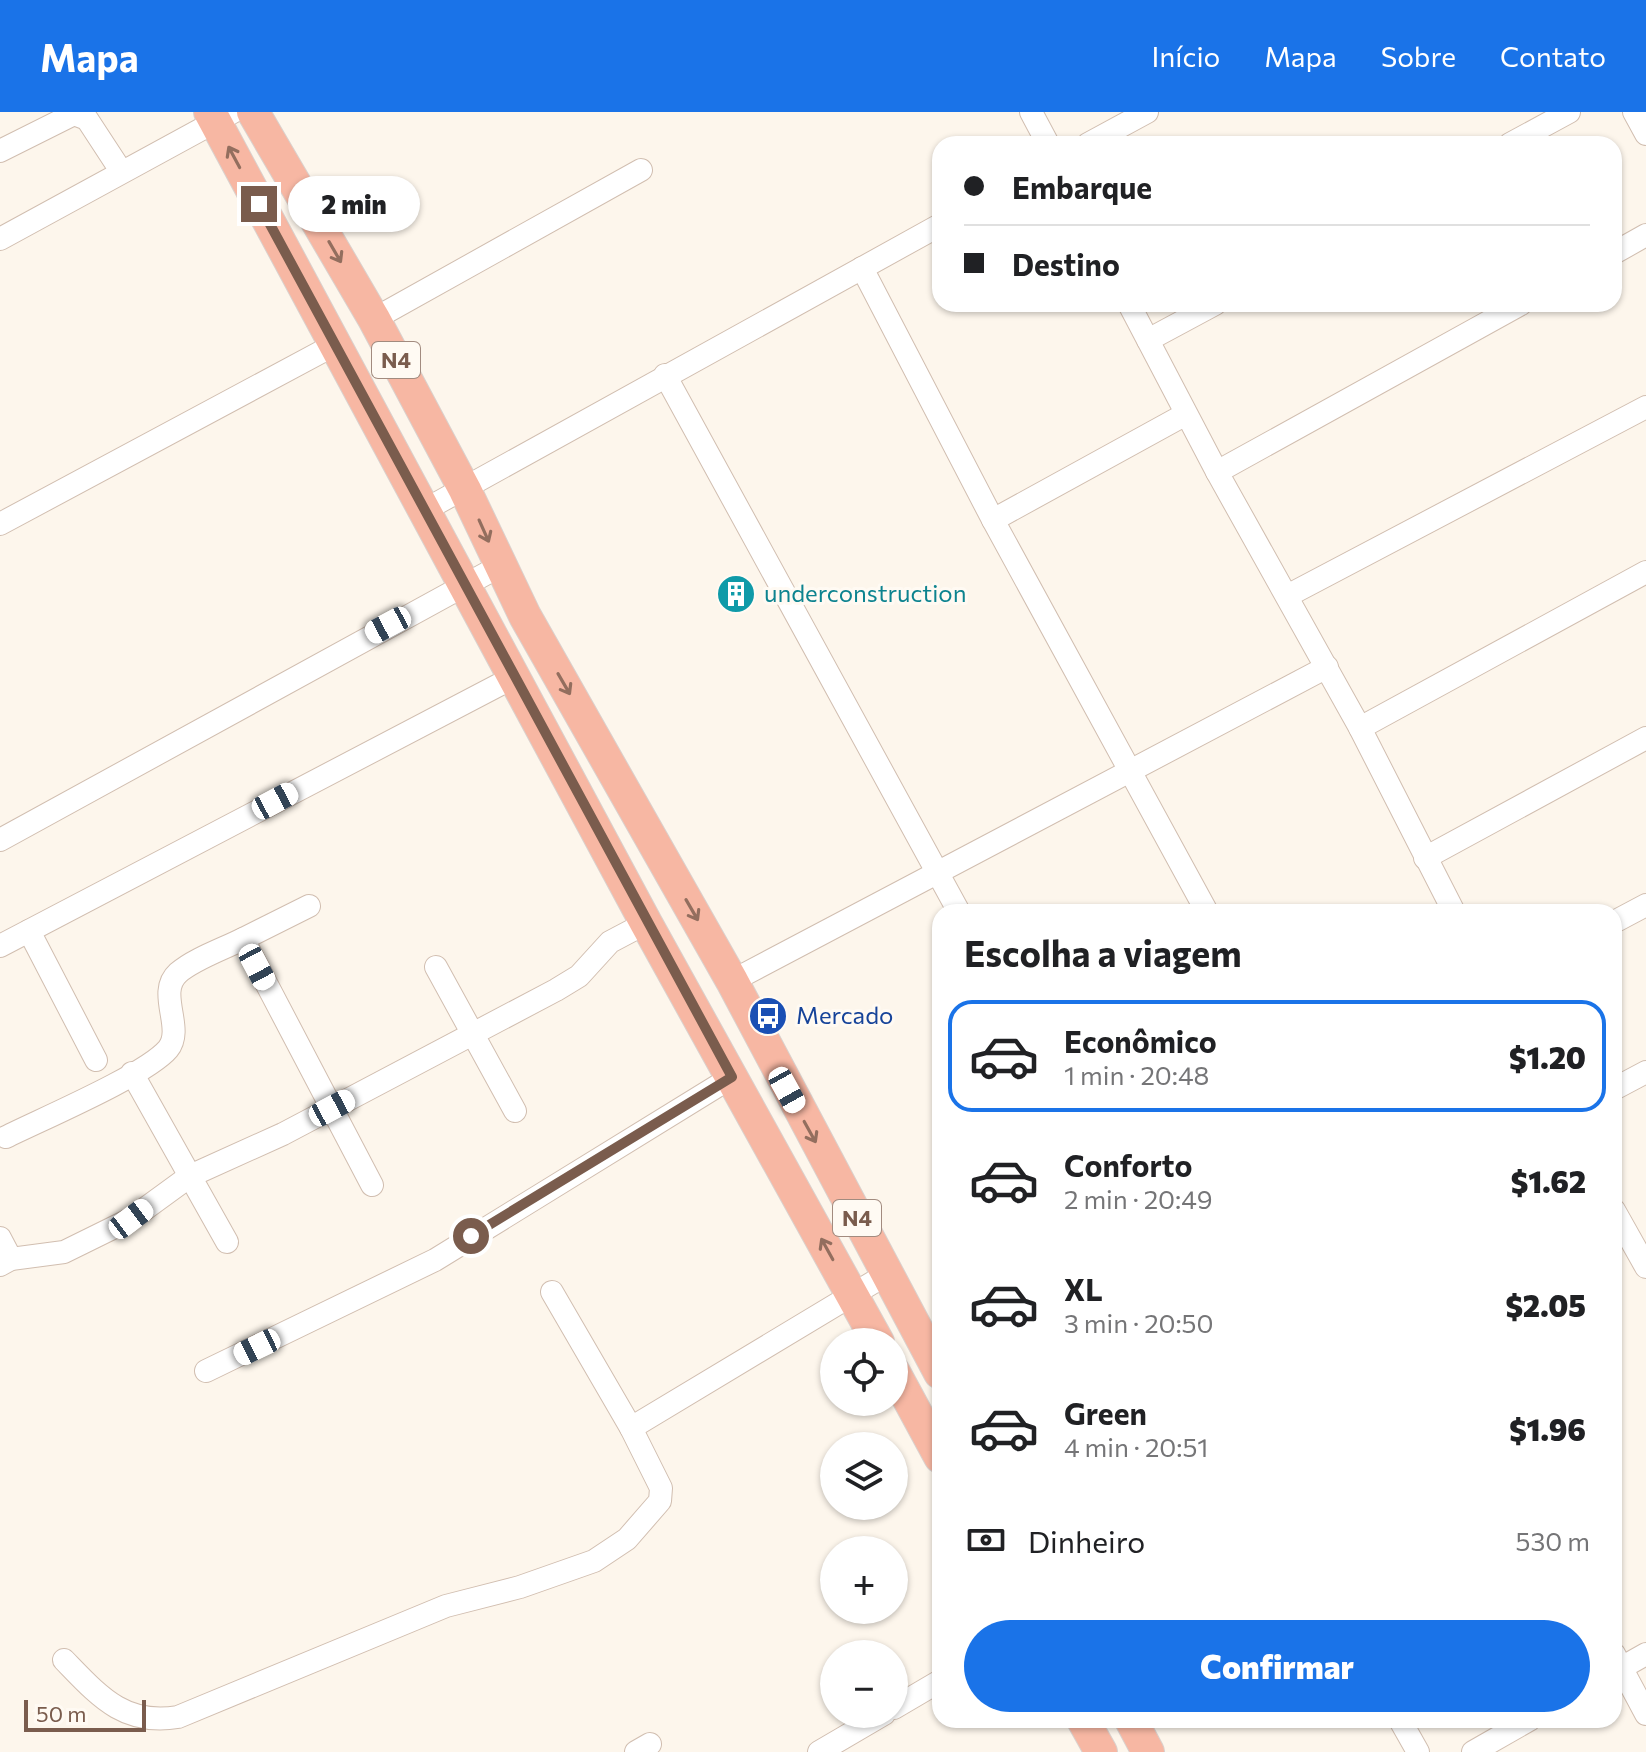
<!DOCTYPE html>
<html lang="pt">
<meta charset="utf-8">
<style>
body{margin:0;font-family:Commissioner,sans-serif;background:#f6f6f6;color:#202124;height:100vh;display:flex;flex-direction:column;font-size:30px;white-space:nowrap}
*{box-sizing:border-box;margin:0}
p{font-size:26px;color:#757577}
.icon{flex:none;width:44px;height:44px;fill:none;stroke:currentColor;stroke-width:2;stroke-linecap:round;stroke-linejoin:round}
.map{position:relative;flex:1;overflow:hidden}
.drawer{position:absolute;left:932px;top:792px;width:690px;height:824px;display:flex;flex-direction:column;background:#fff;border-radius:24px;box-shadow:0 2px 6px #0004}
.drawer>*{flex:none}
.top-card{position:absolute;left:932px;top:24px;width:690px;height:176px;border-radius:24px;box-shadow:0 2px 6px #0004;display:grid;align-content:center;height:176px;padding:0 32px;background:#fff}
.fabs{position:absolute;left:820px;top:1216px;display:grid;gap:16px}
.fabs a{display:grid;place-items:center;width:88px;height:88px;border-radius:50%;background:#fff;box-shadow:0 2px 6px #0004;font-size:40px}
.scale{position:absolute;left:24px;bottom:20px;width:122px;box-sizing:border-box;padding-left:8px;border:4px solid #7a5c4d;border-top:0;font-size:22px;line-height:28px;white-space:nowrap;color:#7a5c4d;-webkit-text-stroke:6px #fffaf3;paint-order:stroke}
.end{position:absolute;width:36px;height:36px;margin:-18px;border:10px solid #7a5c4d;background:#fff;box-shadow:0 0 0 4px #fff}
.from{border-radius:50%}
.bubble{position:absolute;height:56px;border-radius:28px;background:#fff;box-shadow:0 2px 6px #0004;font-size:26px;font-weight:800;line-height:56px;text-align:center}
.car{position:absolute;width:24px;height:48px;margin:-24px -12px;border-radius:10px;box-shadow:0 0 6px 2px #0007;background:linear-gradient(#fff 24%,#345 0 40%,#fff 0 76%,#345 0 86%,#fff 0)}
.top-card b{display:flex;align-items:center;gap:28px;height:76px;font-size:30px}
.top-card b+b{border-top:2px solid #e0e0e0}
.top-card i{width:20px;height:20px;background:#202124}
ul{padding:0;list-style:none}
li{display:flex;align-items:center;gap:24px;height:112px;margin:0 16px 12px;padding:0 16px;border:4px solid transparent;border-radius:24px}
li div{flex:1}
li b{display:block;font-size:30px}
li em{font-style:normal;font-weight:800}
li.on{border-color:#1a73e8}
li>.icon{width:72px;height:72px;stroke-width:1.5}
h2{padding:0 32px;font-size:36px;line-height:96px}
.pay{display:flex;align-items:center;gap:20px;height:88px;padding:0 32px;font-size:30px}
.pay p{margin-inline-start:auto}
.primary-button{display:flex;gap:16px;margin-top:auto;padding:16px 32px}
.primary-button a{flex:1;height:92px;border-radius:48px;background:#1a73e8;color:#fff;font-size:32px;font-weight:800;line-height:92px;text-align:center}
header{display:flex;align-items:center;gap:48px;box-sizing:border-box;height:112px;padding:0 40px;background:#1a73e8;color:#fff}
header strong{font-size:38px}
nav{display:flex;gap:44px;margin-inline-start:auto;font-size:28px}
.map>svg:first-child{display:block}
</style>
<header>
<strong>Mapa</strong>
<nav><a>Início</a><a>Mapa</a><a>Sobre</a><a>Contato</a></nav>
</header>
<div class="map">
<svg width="1646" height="1640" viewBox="0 0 1646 1640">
<rect width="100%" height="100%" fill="#fdf6ec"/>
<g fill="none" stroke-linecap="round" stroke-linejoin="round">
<defs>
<g id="minor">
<path d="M1031 0 1048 32"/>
<path d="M1634 0 1646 22"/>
<path d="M1088 32 1147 0"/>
<path d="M1510 32 1569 0"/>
<path d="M0 39 74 2 87 7 121 59"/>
<path d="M0 127 233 0"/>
<path d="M1614 141 1646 123"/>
<path d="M862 156 993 408 1207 800"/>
<path d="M1129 192 1217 360 1360 616 1454 800"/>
<path d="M374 207 641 58"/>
<path d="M1148 228 1215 192"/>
<path d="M665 263 959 800"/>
<path d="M1217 360 1521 192"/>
<path d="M423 399 940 113"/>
<path d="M993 408 1186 302"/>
<path d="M0 412 334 233"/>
<path d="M1287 484 1646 295"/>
<path d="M1360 616 1646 460"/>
<path d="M0 728 500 454"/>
<path d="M1425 746 1646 626"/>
<path d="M1614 810 1646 793"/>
<path d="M29 819 96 948"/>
<path d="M243 827 309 794"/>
<path d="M0 834 514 565"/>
<path d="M436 855 515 999"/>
<path d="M732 869 1327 555"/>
<path d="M132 961 227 1130"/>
<path d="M1614 977 1646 960"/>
<path d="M6 1025C42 1007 146 963 168 937 185 916 156 881 178 861 194 847 223 837 243 827L372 1073"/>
<path d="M1614 1098 1646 1155"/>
<path d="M0 1126 11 1147"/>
<path d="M0 1153 11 1147 64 1140 131 1107 190 1064 283 1022 556 878 579 864 610 830 646 811"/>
<path d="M552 1180 631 1316 887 1162"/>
<path d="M206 1259 435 1148 732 965"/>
<path d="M1614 1542 1646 1602"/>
<path d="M64 1548C99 1584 124 1614 178 1605L446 1494 520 1475 594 1449 627 1427 660 1389 661 1376 631 1316"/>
<path d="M1614 1560 1646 1542"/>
<path d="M894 1596 940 1569"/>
<path d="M1400 1608 1418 1640"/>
<path d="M636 1640 650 1632"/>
<path d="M819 1640 884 1602"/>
<path d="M1473 1640 1529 1608"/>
</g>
<g id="highway">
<path d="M210 0 646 811 878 1230"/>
<path d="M253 0 374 207 465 378 525 504 732 869 940 1261"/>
<path d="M894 1260 940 1345"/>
<path d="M1083 1608 1101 1640"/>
<path d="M1131 1608 1148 1640"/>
</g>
</defs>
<use href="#minor" stroke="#d1beb0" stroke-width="24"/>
<use href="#highway" stroke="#dad1cd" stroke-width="34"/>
<use href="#minor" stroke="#fff" stroke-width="22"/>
<use href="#highway" stroke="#f7b7a3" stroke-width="32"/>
</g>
<defs><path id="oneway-shaft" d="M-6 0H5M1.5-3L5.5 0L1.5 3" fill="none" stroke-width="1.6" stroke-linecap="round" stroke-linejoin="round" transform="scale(2)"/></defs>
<g stroke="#936e5e">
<use href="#oneway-shaft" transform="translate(234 45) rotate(-118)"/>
<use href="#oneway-shaft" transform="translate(335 140) rotate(60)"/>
<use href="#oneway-shaft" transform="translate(484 419) rotate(66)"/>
<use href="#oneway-shaft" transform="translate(564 572) rotate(60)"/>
<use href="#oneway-shaft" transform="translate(692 798) rotate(60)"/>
<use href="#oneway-shaft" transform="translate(810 1020) rotate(61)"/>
<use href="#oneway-shaft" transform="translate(827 1137) rotate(-119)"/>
</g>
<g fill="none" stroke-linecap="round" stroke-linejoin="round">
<path stroke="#7a5c4d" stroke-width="10" d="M259 92 732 965 471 1124"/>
</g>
<defs>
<symbol id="building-disc" viewBox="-11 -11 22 22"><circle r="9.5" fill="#0f9aa8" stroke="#fffaf3"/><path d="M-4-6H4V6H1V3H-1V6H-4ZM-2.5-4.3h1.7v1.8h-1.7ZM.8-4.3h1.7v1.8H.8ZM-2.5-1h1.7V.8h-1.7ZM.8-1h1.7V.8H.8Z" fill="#fff"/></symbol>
<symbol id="bus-disc" viewBox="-11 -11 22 22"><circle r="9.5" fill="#1a4fb4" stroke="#fffaf3"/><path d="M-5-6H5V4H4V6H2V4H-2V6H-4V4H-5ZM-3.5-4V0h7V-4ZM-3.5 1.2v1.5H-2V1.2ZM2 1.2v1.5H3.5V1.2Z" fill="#fff"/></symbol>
</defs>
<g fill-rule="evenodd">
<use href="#building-disc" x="714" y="460" width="44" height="44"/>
<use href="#bus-disc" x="746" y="882" width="44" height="44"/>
</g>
<g text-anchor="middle" stroke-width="6" stroke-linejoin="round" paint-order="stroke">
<g fill="#fffaf3" stroke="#a28b7f" stroke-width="2">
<rect x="372" y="230" width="48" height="36" rx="6"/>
<rect x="833" y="1088" width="48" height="36" rx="6"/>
</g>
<g font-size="22" font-weight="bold" fill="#7a5c4d">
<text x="396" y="256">N4</text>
<text x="857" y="1114">N4</text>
</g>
<g font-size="24" fill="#0d838f" stroke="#fffaf3" text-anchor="start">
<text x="764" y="490">underconstruction</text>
</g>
<g font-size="24" fill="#164399" stroke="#fffaf3" text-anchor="start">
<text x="796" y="912">Mercado</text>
</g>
</g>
</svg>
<div class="fabs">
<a><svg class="icon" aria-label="locate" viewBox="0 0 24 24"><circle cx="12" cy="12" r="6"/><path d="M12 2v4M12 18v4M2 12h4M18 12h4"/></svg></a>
<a><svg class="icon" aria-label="layers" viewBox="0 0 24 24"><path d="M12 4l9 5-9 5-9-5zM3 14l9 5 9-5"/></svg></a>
<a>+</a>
<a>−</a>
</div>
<div class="scale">50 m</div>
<i class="end from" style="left:471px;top:1124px"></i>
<i class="end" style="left:259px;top:92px"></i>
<div class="bubble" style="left:288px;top:64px;width:132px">2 min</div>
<i class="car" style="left:388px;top:513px;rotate:242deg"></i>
<i class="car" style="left:275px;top:689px;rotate:62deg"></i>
<i class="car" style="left:257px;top:855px;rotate:152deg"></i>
<i class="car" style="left:787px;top:978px;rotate:151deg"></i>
<i class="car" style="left:332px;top:996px;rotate:62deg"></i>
<i class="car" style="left:131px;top:1107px;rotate:53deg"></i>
<i class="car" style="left:257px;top:1235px;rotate:244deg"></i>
<div class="top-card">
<b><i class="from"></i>Embarque</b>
<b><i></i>Destino</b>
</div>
<section class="drawer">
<h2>Escolha a viagem</h2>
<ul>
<li class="on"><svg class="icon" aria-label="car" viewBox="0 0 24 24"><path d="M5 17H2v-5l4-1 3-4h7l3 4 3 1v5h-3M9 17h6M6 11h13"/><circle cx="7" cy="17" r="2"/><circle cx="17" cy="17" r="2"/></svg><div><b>Econômico</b><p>1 min · 20:48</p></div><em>$1.20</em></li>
<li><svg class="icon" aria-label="car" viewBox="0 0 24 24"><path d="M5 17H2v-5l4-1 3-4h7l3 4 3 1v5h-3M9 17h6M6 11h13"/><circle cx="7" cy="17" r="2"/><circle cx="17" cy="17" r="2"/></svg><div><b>Conforto</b><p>2 min · 20:49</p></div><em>$1.62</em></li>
<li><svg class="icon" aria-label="car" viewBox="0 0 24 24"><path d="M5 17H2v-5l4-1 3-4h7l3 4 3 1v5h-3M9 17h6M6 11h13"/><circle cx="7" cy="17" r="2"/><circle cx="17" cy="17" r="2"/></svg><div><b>XL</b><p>3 min · 20:50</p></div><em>$2.05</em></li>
<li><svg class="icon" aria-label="car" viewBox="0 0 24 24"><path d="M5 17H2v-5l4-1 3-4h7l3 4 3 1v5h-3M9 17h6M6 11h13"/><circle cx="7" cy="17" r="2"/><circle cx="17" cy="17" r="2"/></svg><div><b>Green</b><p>4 min · 20:51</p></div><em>$1.96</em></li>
</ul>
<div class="pay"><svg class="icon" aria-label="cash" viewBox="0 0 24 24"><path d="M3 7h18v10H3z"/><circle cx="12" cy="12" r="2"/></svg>Dinheiro<p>530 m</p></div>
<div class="primary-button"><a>Confirmar</a></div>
</section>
</div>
